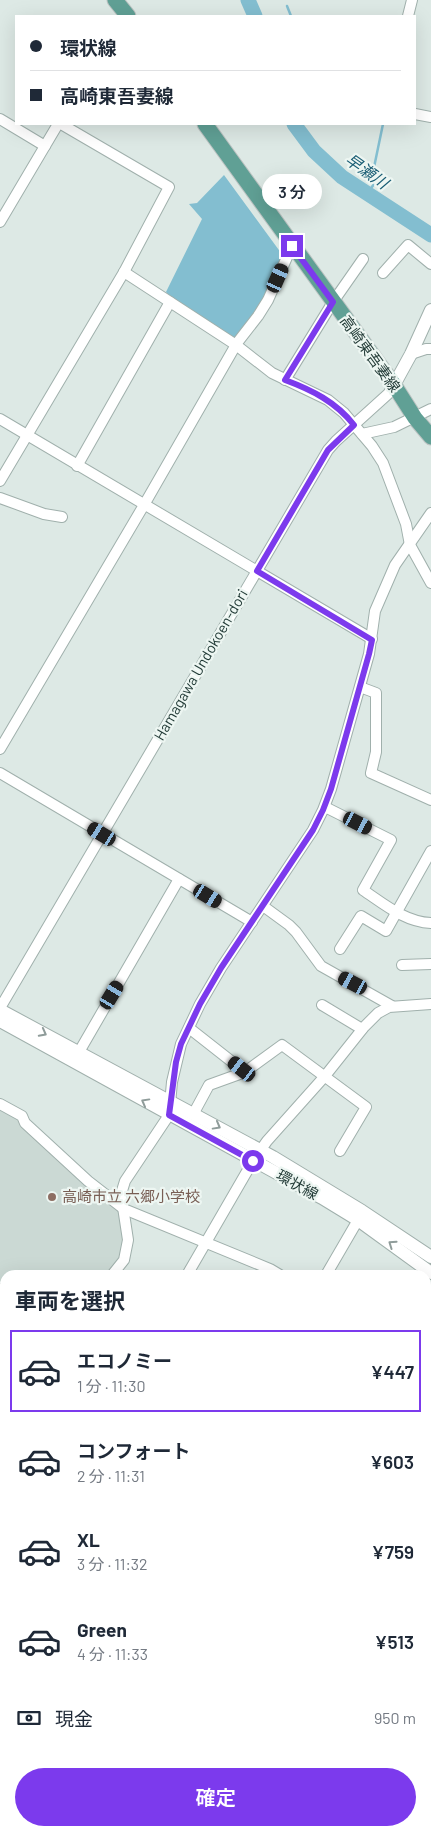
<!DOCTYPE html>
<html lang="ja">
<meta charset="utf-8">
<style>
body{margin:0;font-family:Barlow,"Noto Sans JP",sans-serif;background:#f6f6f7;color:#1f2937;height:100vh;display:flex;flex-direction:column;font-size:19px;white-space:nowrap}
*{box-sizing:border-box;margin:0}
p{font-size:16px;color:#747a83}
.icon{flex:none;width:28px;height:28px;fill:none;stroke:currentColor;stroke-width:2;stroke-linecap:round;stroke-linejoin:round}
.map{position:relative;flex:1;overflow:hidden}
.sheet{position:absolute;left:0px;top:1270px;width:431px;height:566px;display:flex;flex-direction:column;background:#fff;border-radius:15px 15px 0 0;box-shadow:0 5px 20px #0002}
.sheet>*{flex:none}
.top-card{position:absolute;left:15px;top:15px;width:401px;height:110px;border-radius:0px;box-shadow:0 5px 20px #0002;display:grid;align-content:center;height:110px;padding:0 15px;background:#fff}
.end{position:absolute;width:22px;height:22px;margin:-11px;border:6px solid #7c3aed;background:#fff;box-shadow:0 0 0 2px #fff}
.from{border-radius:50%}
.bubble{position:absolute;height:35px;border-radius:18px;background:#fff;box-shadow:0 5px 20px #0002;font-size:16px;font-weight:600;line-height:35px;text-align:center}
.car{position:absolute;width:15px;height:30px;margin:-15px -8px;border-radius:6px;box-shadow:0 0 4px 1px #0007;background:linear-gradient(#222 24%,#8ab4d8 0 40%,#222 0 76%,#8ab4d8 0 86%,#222 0)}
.top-card b{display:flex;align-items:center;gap:18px;height:48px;font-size:19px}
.top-card b+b{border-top:1px solid #e0e1e3}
.top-card i{width:12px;height:12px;background:#1f2937}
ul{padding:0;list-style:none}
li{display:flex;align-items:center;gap:15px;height:82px;margin:0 10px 8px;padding:0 5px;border:2px solid transparent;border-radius:0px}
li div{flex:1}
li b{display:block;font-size:19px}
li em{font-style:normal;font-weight:600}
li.selected{border-color:#7c3aed}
li>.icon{width:45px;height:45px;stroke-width:1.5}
h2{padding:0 15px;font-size:22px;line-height:60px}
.pay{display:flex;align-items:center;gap:12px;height:55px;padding:0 15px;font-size:19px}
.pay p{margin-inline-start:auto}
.button{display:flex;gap:10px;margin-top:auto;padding:10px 15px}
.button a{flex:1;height:58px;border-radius:30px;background:#7c3aed;color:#fff;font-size:20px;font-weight:600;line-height:58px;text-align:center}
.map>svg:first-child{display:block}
</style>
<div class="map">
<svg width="431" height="1836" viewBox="0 0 431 1836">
<rect width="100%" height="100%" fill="#dde9e5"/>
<path fill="#cbd9d4" d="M0 1109 19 1120 120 1210 125 1245 119 1261 107 1275H5V1285L0 1281Z"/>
<path fill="#b5dbc2" d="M257 1831H351L348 1836H265Z"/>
<path fill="#83bed0" d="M224 175 284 257 266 298 236 340 174 302 166 292 202 219 189 204 197 203Z"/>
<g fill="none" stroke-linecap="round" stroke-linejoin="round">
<g stroke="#83bed0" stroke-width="2.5">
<path d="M287 6 291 16"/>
<path d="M367 194 374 184 372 177 383 124"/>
</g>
<g stroke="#83bed0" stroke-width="15">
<path d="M248 0 255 16"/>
<path d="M294 124 314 151 342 177 431 235"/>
</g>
<defs>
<g id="minor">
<path d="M408 16 412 0"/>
<path d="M415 114 431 117"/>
<path d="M0 119 45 146"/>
<path d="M0 222 58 124"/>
<path d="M124 272 236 345 272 373 328 400 344 413 372 446 383 463 406 524 410 545 431 583"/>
<path d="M383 273 408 245 431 264"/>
<path d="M411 354 426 349H431"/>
<path d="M285 380 333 302 363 259"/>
<path d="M0 419 372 639"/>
<path d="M362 434 394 427 431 409"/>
<path d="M77 466 170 302"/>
<path d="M0 481 124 272 169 187 61 124"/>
<path d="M0 498 44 514 62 517"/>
<path d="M360 687 376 693V752L371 773 431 800"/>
<path d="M0 749 144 505 237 343 258 316 268 300 292 246"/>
<path d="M0 773 252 922"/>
<path d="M325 807 391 840 363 890C384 904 405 922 431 923"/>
<path d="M263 906 289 925 296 932 321 966 392 1006"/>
<path d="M340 949 361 916 386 931 431 851"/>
<path d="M402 965 431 964"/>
<path d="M322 1005 362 1029"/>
<path d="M0 1008 328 450 336 441 388 394 394 385"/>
<path d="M189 1028 245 1072"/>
<path d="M79 1052 179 879"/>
<path d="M0 1104 22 1116 25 1123 88 1181 124 1209 270 1269 280 1275"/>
<path d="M196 1109 209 1085 245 1072 282 1045 366 1107 340 1151"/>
<path d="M112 1275 124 1260 128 1240 121 1194 125 1181 169 1115 172 1082 181 1044 200 1004 221 968 313 830 323 810 331 789 369 654 375 611 395 565 431 513"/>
<path d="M187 1275 253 1161 267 1141 325 1076 364 1027 378 1013 389 1007 431 1004"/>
<path d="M326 1275 358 1220"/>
<path d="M0 1289 5 1293"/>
<path d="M0 1343 5 1337"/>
<path d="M426 1346 431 1333"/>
<path d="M426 1359 431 1363"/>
<path d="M0 1432 5 1424"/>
<path d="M426 1454 431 1459"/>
<path d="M426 1523 431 1527"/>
<path d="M426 1540 431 1534"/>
<path d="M0 1546 5 1538"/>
<path d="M0 1586 5 1589"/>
<path d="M426 1621 431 1624"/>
<path d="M0 1775 5 1778"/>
<path d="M426 1811 431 1814"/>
<path d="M94 1831 102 1836"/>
<path d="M110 1836 113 1831"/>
<path d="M428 1836 431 1831"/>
</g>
<g id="tertiary">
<path d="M394 385 411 354 431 310"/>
<path d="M0 1010 273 1157 362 1211 431 1257"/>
<path d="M0 1021 322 1198 358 1220 431 1273"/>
<path d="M0 1675 5 1678"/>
<path d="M426 1723 431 1715"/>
<path d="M243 1831 250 1836"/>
<path d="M358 1836 360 1831"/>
</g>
<g id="primary">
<path d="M115 0 128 16"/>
<path d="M205 124 394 385 415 418 431 437"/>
</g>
</defs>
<use href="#minor" stroke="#a0b0ac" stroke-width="12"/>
<use href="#tertiary" stroke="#a0b0ac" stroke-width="14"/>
<use href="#primary" stroke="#bcc3c2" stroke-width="17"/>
<use href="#minor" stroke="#fff" stroke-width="10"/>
<use href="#tertiary" stroke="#fff" stroke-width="12"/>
<use href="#primary" stroke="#60a095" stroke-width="15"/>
</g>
<defs><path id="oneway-chevron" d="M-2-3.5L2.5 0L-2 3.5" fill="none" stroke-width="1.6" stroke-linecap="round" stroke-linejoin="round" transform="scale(1.25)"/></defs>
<g stroke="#8f9c9a">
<use href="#oneway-chevron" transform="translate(43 1033) rotate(28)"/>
<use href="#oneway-chevron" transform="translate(145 1102) rotate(-151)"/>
<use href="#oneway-chevron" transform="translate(217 1126) rotate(29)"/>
<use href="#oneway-chevron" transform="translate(392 1244) rotate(-145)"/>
</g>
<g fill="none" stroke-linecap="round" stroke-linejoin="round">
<path stroke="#7c3aed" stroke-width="6" d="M253 1161 169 1115 176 1062 181 1044 200 1004 221 968 313 830 323 810 331 789 369 654 372 640 257 571 328 450 354 425C336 402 312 390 285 380L333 302 292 246"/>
</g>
<circle fill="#8d6e63" stroke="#edf6f2" stroke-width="2" cx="52" cy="1197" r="5"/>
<g text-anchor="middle" stroke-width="4.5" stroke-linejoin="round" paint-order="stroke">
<g font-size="15" fill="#1f3834" stroke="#edf6f2">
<text transform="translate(370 354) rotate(54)" y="5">高崎東吾妻線</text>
<text transform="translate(201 665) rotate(-60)" y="5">Hamagawa Undokoen-dori</text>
<text transform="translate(297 1185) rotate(29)" y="5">環状線</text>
</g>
<g font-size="15" fill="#785e54" stroke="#edf6f2" text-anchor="start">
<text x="62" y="1202">高崎市立 六郷小学校</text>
</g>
<g font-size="16" font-style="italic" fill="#195d74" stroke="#edf6f2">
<text transform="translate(367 171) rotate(35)" y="6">早瀬川</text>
</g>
</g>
</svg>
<i class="end from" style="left:253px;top:1161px"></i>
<i class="end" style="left:292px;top:246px"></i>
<div class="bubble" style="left:262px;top:174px;width:60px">3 分</div>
<i class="car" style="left:278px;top:278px;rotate:24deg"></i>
<i class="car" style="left:358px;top:823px;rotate:117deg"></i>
<i class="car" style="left:102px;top:834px;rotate:301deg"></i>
<i class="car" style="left:208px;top:896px;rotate:121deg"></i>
<i class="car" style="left:353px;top:983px;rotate:298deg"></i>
<i class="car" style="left:112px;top:995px;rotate:31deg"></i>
<i class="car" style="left:242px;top:1069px;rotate:308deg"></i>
<div class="top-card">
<b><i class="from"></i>環状線</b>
<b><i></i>高崎東吾妻線</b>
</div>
<section class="sheet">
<h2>車両を選択</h2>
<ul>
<li class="selected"><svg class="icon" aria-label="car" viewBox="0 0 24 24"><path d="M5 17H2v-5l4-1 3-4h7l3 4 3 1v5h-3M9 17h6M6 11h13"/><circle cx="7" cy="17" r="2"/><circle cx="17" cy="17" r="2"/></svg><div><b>エコノミー</b><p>1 分 · 11:30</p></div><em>¥447</em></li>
<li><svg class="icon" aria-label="car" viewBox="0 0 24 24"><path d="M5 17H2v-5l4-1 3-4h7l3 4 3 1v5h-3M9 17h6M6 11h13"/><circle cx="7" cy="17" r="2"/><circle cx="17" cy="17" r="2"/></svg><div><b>コンフォート</b><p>2 分 · 11:31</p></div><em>¥603</em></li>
<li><svg class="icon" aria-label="car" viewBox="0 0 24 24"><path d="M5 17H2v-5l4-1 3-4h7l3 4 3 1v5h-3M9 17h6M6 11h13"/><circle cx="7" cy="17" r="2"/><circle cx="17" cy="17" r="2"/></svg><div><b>XL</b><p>3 分 · 11:32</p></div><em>¥759</em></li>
<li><svg class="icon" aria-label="car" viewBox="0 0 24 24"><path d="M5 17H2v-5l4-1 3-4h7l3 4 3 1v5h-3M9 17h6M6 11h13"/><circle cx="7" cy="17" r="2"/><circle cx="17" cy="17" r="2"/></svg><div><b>Green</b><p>4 分 · 11:33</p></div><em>¥513</em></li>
</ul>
<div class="pay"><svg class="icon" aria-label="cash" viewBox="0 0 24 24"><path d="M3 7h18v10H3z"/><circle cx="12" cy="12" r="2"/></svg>現金<p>950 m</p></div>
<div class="button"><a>確定</a></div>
</section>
</div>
